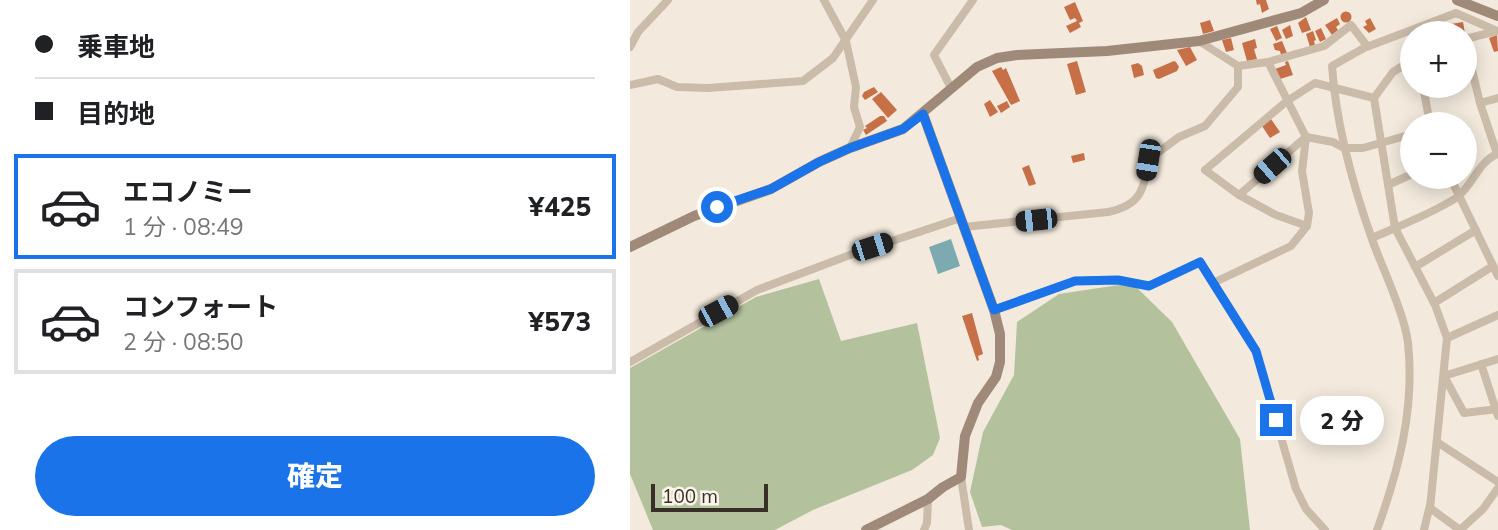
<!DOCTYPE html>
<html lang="ja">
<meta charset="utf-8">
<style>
body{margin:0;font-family:Mulish,"Noto Sans JP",sans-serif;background:#f6f6f6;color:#202124;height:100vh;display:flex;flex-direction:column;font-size:26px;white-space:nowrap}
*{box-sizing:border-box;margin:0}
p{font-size:23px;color:#757577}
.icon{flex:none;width:38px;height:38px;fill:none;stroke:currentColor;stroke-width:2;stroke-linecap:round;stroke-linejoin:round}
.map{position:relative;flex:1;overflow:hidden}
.sheet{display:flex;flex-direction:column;background:#fff;width:630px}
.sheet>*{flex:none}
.hud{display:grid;align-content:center;height:154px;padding:0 35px;background:#fff}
.controls{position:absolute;left:770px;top:21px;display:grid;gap:14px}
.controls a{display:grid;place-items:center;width:77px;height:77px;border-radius:50%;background:#fff;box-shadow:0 4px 18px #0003;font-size:35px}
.scale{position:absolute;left:21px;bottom:18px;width:117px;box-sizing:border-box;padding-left:7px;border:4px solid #382f29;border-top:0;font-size:19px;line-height:24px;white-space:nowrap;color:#382f29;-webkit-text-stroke:5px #faf4ea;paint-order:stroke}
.end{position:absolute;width:32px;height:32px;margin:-16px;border:9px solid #1a73e8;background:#fff;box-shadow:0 0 0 4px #fff}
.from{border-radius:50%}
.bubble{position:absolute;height:49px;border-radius:24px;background:#fff;box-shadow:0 4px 18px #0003;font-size:23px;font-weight:800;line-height:49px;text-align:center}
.car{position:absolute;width:21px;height:42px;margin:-21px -10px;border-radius:9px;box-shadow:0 0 5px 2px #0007;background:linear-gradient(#222 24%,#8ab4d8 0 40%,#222 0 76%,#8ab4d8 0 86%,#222 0)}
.hud b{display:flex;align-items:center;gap:24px;height:66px;font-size:26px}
.hud b+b{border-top:2px solid #e0e0e0}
.hud i{width:18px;height:18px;background:#202124}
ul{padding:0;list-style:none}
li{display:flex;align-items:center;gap:21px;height:105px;margin:0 14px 10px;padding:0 21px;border:4px solid #e0e0e0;border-radius:0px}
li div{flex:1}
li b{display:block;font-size:26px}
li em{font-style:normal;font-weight:800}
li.current{border-color:#1a73e8}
li>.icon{width:63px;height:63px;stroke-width:1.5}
.cta{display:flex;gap:14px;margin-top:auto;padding:14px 35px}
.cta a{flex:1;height:80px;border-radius:42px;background:#1a73e8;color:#fff;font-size:28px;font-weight:800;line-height:80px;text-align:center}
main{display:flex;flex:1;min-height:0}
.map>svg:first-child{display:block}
</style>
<main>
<section class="sheet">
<div class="hud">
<b><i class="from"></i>乗車地</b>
<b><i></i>目的地</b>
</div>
<ul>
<li class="current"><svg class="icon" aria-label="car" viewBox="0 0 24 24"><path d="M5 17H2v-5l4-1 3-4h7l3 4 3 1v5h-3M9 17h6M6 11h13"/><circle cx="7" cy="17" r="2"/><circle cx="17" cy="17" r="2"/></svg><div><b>エコノミー</b><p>1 分 · 08:49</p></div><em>¥425</em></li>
<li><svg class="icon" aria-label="car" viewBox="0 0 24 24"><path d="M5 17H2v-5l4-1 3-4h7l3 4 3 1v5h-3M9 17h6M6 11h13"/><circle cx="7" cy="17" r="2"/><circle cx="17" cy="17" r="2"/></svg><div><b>コンフォート</b><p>2 分 · 08:50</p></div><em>¥573</em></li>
</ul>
<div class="cta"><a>確定</a></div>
</section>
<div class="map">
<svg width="868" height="530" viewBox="0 0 868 530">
<rect width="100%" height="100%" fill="#f3eadd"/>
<g fill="#b3c29d">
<path d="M189 279 211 341 287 323 310 438 303 455 282 470 183 510 145 530H23L0 474V368L126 297Z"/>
<path d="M502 283 542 322 610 439 620 530H382L371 525 352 527 340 492 353 432 384 375 387 322 429 294Z"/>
</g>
<path fill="#7caab0" d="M321 239 330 266 308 274 299 247Z"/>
<g fill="#c76f47">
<path d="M626 0H636L639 9 632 13 630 4 627 5Z"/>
<path d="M445 2 453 21 449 23 451 27 440 33 436 26 447 21 445 18 440 20 434 7Z"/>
<circle cx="716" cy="17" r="5.5"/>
<path d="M676 17 681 30 672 33 668 23Z"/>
<path d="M707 18 710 24 706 27 708 30 702 35 695 25Z"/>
<path d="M740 18 746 29 739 33 733 27 737 25 735 21Z"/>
<path d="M580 20 584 31 573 34 570 23Z"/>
<path d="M833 22 835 33H822L821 24Z"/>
<path d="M660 25 663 36 656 39 652 30Z"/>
<path d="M647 26 652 38 646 41 640 29Z"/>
<path d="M691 28 696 39 690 42 685 31Z"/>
<path d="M683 31 686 40 684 41 685 45 680 47 676 34Z"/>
<path d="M867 35 868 51 864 52 859 38Z"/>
<path d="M601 38 604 50 596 52 592 40Z"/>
<path d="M625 39 627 48 624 49 627 59 617 61 612 43Z"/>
<path d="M652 41 657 53 651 55 650 51 645 50 643 44Z"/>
<path d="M560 47 567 60 556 66 547 50Z"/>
<path d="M447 61 456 92 446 95 437 64Z"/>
<path d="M544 61 546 62 549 67 547 71 529 79 526 78 523 70Z"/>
<path d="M658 61 663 75 650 79 645 69 656 65 655 62Z"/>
<path d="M508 63 512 66 514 75 504 78 501 65Z"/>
<path d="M371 67 373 70 376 68 390 101 381 105 362 71Z"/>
<path d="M244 87 248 92 235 100 232 96 234 92Z"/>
<path d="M251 92 267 110 258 118 242 99Z"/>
<path d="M360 100 368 112 360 117 354 104Z"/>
<path d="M377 101 380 107 371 113 367 106Z"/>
<path d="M250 116H254L257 121 236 135 233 130 237 128 235 126Z"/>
<path d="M641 119 650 132 640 138 632 126Z"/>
<path d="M454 153 455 160 443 163 441 156Z"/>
<path d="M399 165 406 184 399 186 392 168Z"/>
<path d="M342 313 353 354 348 356 349 360 347 361 332 316Z"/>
</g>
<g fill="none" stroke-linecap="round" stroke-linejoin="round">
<g stroke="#cbbba9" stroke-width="8">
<path d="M194 0 216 41 226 87 224 107 230 127 220 148"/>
<path d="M0 47 8 32 38 0"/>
<path d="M608 66 638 62"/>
<path d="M0 85 28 79 47 87 78 88 173 81 203 58 243 0"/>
<path d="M793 86 800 124"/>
<path d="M321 88 304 55 343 0"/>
<path d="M744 98 765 228 805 305 817 338 800 508 830 530"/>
<path d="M850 103 868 98"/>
<path d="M820 177 868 276"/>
<path d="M758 185 782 174"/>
<path d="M609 195 575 170 657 101 685 83 744 98 763 72 782 60"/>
<path d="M677 226 646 215 609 195 676 137 703 142 714 148H733L782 134"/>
<path d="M334 227 478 212C511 205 514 190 518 160L549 137 575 126 608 87V66L569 41"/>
<path d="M742 238C769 226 801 214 826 198 843 186 847 163 867 154L850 103 835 41"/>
<path d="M785 267 846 230"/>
<path d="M583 283 661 246 677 226 679 213 672 171 676 137 638 62 694 46 721 25 737 46"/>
<path d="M804 303 863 266"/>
<path d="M364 310 445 281 488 280 519 286 570 262 626 351 666 489 676 509 695 530"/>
<path d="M817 338 868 315"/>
<path d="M0 362 127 290 220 255 331 218"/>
<path d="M851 364 868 416"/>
<path d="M814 376 834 413 868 409"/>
<path d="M814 376 868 359"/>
<path d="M807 442 868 482"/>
<path d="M331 477 339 530"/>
<path d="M294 530 297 523 298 499"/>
<path d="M747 530C769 469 785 408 778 343 775 316 753 269 743 242 723 186 706 125 702 66L734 48 826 13 867 31 835 39"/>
<path d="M794 530 800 505"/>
<path d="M830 530 853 509 868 488"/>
</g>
<g stroke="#9f8a7a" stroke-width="10">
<path d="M827 0 868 16"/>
<path d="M0 247 64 216 141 189 189 162 220 148 273 129 347 67 367 58 387 55 477 51 569 41 671 13 694 0"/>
<path d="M236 530 298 499 313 487 331 477 335 436 348 403 366 377 370 362V334L364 310 293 114"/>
</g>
</g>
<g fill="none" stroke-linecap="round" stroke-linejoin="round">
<path stroke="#1a73e8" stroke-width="9" d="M87 207 141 189 189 162 220 148 273 129 293 114 364 310 445 281 488 280 519 286 570 262 626 351 646 420"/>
</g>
</svg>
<div class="controls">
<a>+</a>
<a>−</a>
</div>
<div class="scale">100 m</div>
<i class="end from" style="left:87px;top:207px"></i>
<i class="end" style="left:646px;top:420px"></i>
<div class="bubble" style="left:670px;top:396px;width:84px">2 分</div>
<i class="car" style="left:518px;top:160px;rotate:189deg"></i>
<i class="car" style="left:642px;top:166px;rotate:229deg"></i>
<i class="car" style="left:406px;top:220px;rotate:264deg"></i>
<i class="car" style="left:242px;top:247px;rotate:72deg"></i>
<i class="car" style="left:88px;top:311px;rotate:62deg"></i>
</div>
</main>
